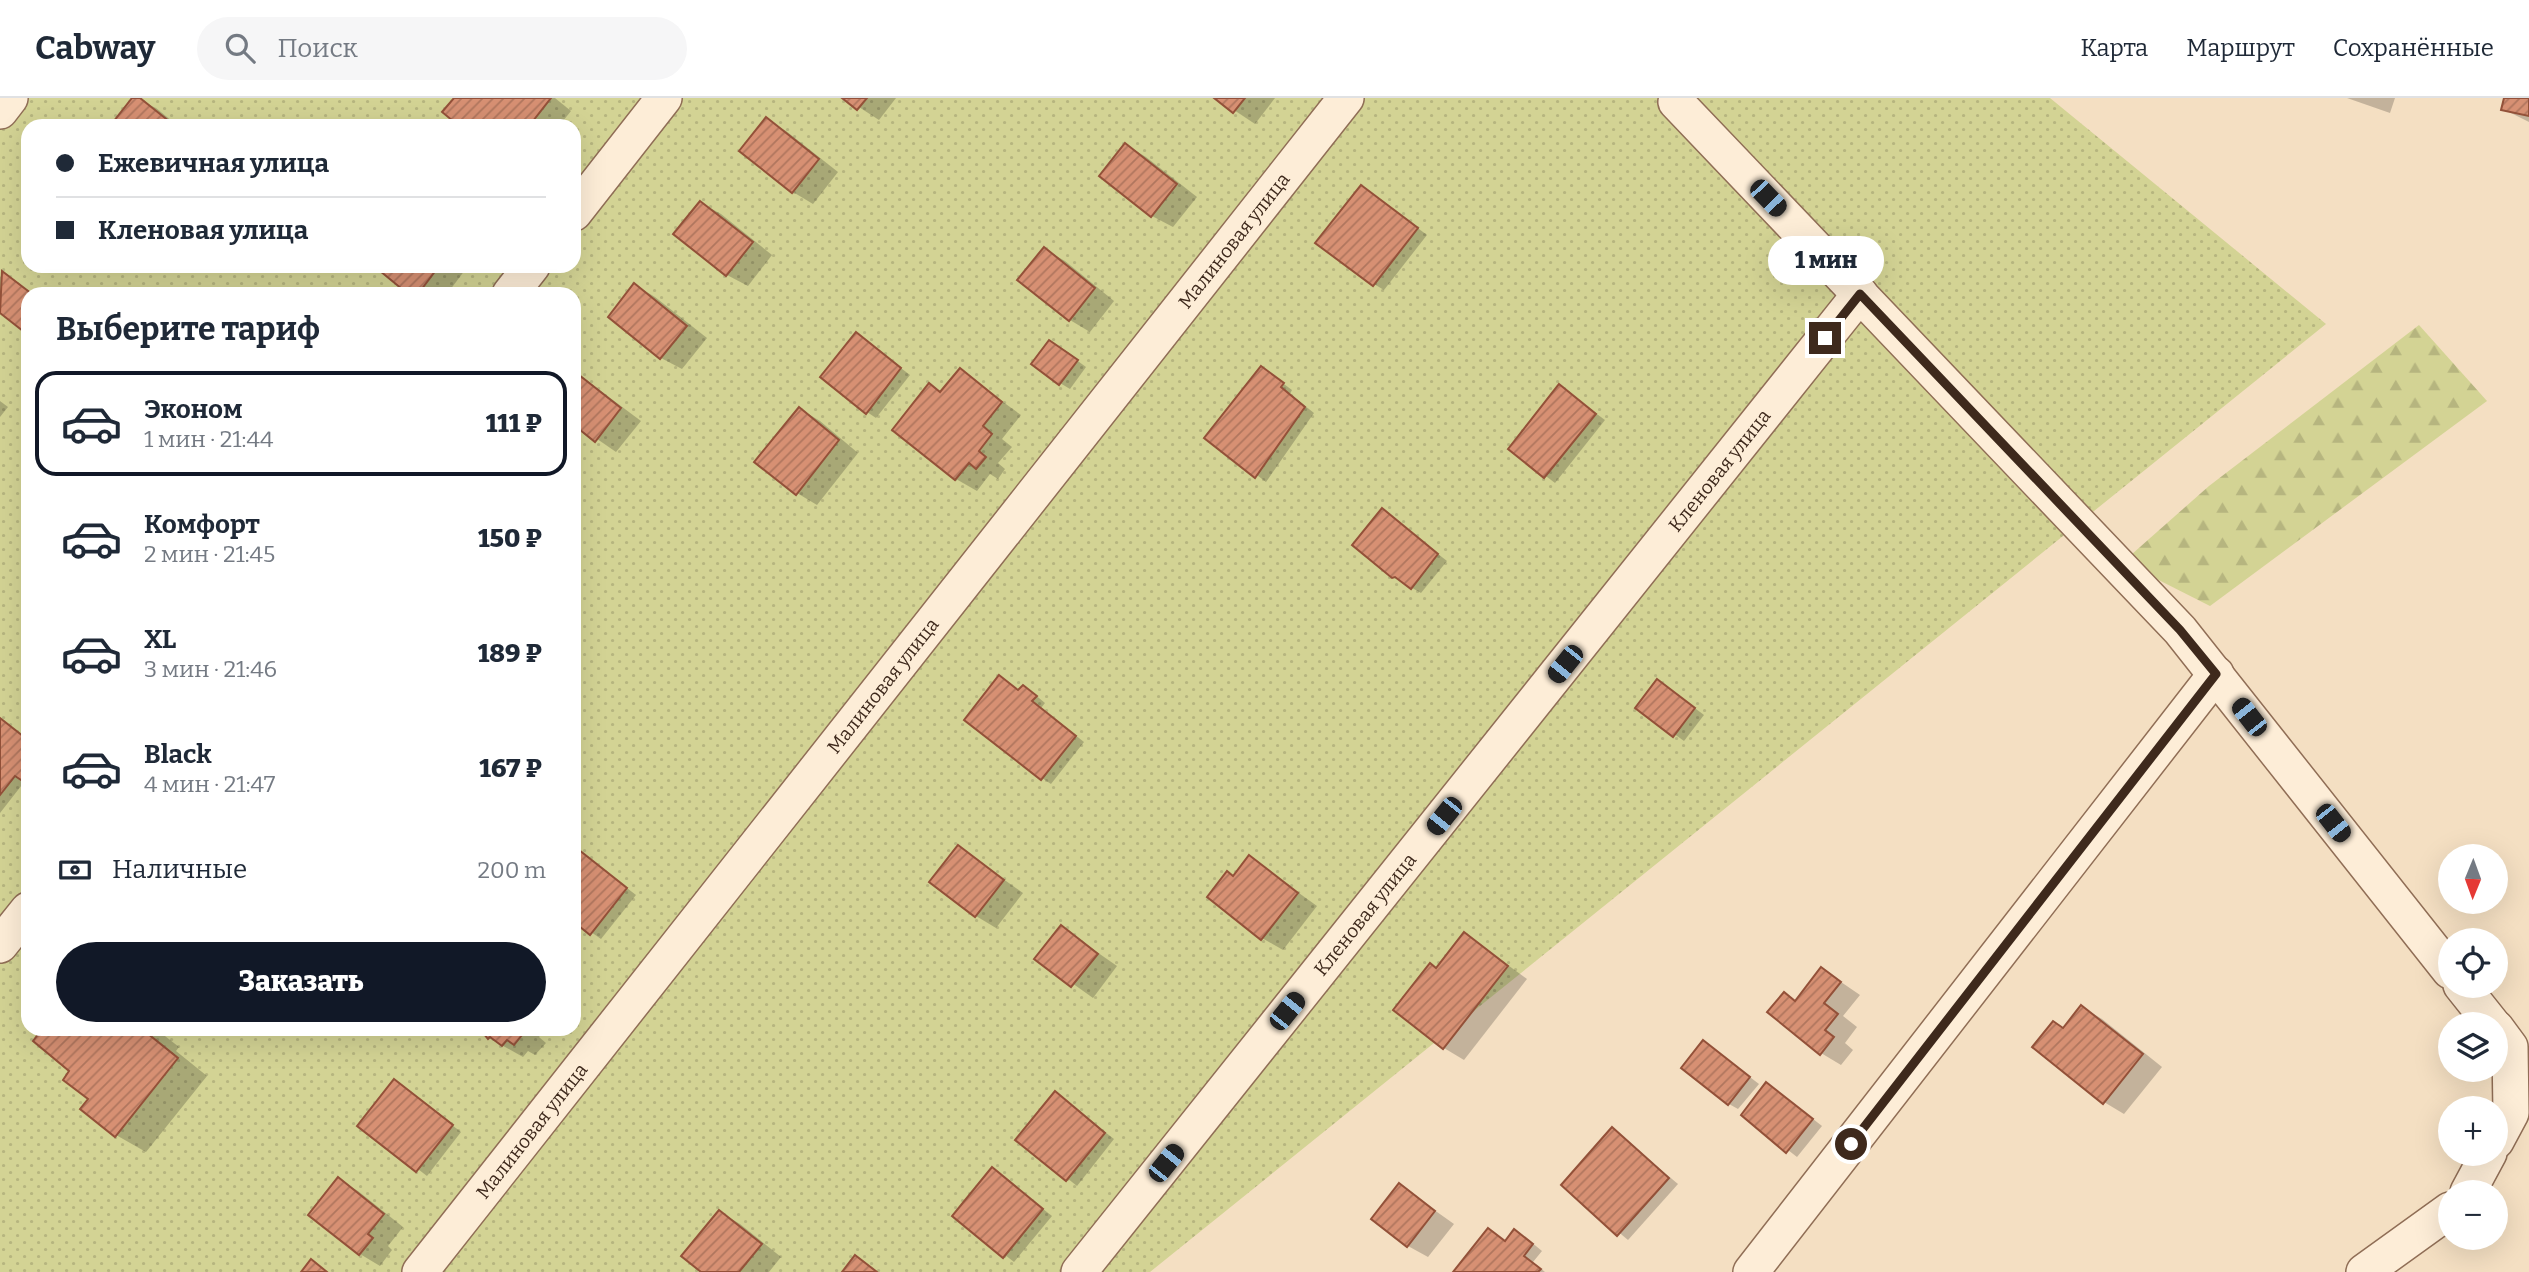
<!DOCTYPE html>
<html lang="ru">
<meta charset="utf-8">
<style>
body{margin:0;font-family:Bitter,serif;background:#f6f6f7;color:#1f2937;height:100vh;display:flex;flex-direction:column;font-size:26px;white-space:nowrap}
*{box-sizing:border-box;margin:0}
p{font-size:23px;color:#747a83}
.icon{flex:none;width:38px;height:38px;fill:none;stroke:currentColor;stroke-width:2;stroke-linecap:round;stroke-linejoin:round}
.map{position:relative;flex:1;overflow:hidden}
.panel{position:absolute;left:21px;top:189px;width:560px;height:749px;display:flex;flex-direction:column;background:#fff;border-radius:21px;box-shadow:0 7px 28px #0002}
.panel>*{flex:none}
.hud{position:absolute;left:21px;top:21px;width:560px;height:154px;border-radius:21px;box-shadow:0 7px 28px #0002;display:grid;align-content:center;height:154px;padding:0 35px;background:#fff}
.needle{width:46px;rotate:181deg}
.buttons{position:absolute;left:2438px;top:746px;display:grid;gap:14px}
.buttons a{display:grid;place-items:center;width:70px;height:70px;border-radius:50%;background:#fff;box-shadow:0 7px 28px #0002;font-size:35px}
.end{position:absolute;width:32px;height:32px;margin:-16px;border:9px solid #3e291c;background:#fff;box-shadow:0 0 0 4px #fff}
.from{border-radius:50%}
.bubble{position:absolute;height:49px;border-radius:24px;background:#fff;box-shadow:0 7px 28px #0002;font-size:23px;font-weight:800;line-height:49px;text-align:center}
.car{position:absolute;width:21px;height:42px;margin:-21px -10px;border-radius:9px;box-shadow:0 0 5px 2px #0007;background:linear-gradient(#222 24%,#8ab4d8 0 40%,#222 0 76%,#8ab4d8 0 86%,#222 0)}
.hud b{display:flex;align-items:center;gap:24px;height:66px;font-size:26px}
.hud b+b{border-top:2px solid #e0e1e3}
.hud i{width:18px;height:18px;background:#1f2937}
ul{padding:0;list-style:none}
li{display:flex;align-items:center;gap:21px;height:105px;margin:0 14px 10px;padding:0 21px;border:4px solid transparent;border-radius:21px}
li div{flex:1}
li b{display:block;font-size:26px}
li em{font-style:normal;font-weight:800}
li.active{border-color:#111827}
li>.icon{width:63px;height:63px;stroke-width:1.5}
h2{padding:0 35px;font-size:32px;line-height:84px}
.pay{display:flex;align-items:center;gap:18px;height:77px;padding:0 35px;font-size:26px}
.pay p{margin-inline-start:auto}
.action{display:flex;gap:14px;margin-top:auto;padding:14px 35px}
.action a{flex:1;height:80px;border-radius:42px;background:#111827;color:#fff;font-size:28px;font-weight:800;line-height:80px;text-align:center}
header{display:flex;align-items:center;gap:42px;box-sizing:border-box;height:98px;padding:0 35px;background:#fff;border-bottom:2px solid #e0e1e3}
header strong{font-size:33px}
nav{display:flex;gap:38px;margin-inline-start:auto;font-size:24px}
.search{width:490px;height:63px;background:#f6f6f7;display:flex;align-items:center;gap:18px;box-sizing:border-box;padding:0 24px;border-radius:38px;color:#747a83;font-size:26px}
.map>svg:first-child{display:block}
</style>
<header>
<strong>Cabway</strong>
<div class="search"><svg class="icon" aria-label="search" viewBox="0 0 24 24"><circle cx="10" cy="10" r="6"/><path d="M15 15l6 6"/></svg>Поиск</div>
<nav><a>Карта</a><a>Маршрут</a><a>Сохранённые</a></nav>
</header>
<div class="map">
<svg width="2529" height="1174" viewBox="0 0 2529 1174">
<defs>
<pattern id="forest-firs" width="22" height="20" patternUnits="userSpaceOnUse" patternTransform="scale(1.75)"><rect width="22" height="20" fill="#d3d394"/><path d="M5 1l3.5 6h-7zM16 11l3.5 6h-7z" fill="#b6b57f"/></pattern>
<pattern id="garden-dots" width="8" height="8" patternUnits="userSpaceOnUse" patternTransform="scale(1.75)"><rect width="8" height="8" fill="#d3d394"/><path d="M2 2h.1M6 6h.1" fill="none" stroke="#b6b57f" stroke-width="1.8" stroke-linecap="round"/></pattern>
<pattern id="building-hatch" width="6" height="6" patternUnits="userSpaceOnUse" patternTransform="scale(1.75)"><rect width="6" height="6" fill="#d79073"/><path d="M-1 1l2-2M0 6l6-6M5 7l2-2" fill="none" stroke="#b0765e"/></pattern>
</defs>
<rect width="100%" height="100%" fill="#f4dfc2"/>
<path fill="url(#forest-firs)" d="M2419 227 2487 303 2210 508 2123 464 2209 388Z"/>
<path fill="url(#garden-dots)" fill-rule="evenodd" d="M3 0H2050L2326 226 1150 1174H0V3ZM28 28H574V168H28ZM28 196H574V931H28Z"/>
<g fill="#0003">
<path d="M134 0 156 10 178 28H113Z"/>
<path d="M456 0H555L571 13 559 28H462Z"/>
<path d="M845 0H896L879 22Z"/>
<path d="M1216 0H1275L1255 26Z"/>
<path d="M2347 0H2395L2390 15Z"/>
<path d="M2506 0H2529V24L2503 11Z"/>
<path d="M766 22 786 33 838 74 813 106 793 94Z"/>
<path d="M1126 47 1146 59 1197 99 1173 129 1152 118 1102 78Z"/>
<path d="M1371 95 1427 137 1384 192 1374 186Z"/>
<path d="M701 105 721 116 772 157 748 188 727 177 676 136Z"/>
<path d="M1044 151 1065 163 1114 203 1090 234 1070 222Z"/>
<path d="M376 168H468L447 196H411Z"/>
<path d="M3 176 34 196H28V235L0 213V179Z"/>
<path d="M635 187 655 199 707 240 682 271 661 260 610 219Z"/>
<path d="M856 236 910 277 876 320 867 314Z"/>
<path d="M1060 250 1086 269 1070 291 1060 285Z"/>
<path d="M1262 270 1292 292 1290 296 1314 315 1266 384 1207 339Z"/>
<path d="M574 273 641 323 616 354 574 325Z"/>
<path d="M960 273 1021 317 1002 341 1012 349 998 365 1005 371 998 381 990 376 977 393 956 381 894 331 929 287 942 294Z"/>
<path d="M1560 289 1605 322 1555 385 1510 351Z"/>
<path d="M0 303 8 309 0 319Z"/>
<path d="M800 311 820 323 858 355 817 407 797 395Z"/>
<path d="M1383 413 1447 463 1421 495 1393 479Z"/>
<path d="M1000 580 1020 593 1033 595 1045 605 1041 610 1084 644 1051 686 1042 680Z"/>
<path d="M1667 589 1704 617 1684 643 1637 609Z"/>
<path d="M0 622 28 642V684L25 683 0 715Z"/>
<path d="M574 749 636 797 601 841 574 822Z"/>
<path d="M958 749 1023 795 996 830 976 818Z"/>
<path d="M1249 759 1317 808 1283 852 1262 840 1234 779Z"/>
<path d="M1061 829 1117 868 1093 900 1037 860Z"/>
<path d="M1465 836 1527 881 1464 962 1444 950Z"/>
<path d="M1822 871 1860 897 1843 918 1857 929 1845 945 1853 952 1841 967 1821 955 1784 896 1796 903Z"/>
<path d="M2082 909 2102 921 2162 969 2124 1016 2104 1004 2064 931Z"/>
<path d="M45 931H156L179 949 176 953 207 978 146 1054 116 1037Z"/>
<path d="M483 931H545L539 939 546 945 535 957 528 953 523 959 489 940Z"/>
<path d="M1704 944 1759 986 1738 1011 1729 1006Z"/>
<path d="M395 983 461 1034 427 1078 360 1027Z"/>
<path d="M1776 992 1822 1028 1797 1059 1743 1017Z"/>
<path d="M1055 995 1114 1041 1077 1088 1018 1041Z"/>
<path d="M1613 1032 1678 1086 1628 1142 1563 1087Z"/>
<path d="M992 1071 1052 1118 1014 1164 954 1117Z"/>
<path d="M338 1081 358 1093 403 1129 388 1148 392 1152 380 1168 360 1156 310 1117Z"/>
<path d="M1399 1087 1454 1126 1428 1159 1408 1148Z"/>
<path d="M720 1114 740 1126 781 1159 769 1174H703Z"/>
<path d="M1489 1132 1506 1144 1515 1133 1525 1139 1542 1153 1533 1164 1545 1174H1455Z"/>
</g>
<g fill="url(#building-hatch)" stroke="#935139" stroke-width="2">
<path d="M132 0H140L175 28H110Z"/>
<path d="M454 0H551L529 28H459L442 14Z"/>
<path d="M842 0H867L857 12Z"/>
<path d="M1214 0H1245L1233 15Z"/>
<path d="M2504 0H2529V18L2501 12Z"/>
<path d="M766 19 819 61 792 95 739 53Z"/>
<path d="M1125 45 1177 86 1151 119 1099 78Z"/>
<path d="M1361 87 1418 130 1373 188 1315 145Z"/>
<path d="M700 103 753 144 726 178 673 136Z"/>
<path d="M1044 149 1095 190 1069 223 1017 182Z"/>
<path d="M374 168H439L418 196H408Z"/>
<path d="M2 173 32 196H28V237L0 215Z"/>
<path d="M634 185 687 228 660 261 608 219Z"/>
<path d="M856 234 901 270 866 316 820 279Z"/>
<path d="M1049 242 1078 262 1059 287 1031 266Z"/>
<path d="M1261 268 1284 285 1281 289 1305 309 1255 380 1204 340Z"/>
<path d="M960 270 1002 304 983 328 992 336 979 353 986 359 976 371 969 365 955 382 892 332 929 285 940 294Z"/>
<path d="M574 273 621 310 595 344 574 327Z"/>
<path d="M1559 286 1596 316 1544 380 1508 351Z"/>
<path d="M799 309 839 342 796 397 754 364Z"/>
<path d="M1382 410 1438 456 1411 491 1395 479 1392 480 1352 447Z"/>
<path d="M999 577 1018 592 1023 587 1037 598 1032 603 1076 638 1041 682 964 622Z"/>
<path d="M1657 581 1695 610 1673 639 1635 610Z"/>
<path d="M0 620 28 642V673L21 682 15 678 0 697Z"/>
<path d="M958 747 1004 782 975 819 929 784Z"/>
<path d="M574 748 627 790 590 837 574 824Z"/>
<path d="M1249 757 1298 795 1261 842 1207 799 1227 773 1233 778Z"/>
<path d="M1061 827 1098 856 1071 889 1034 861Z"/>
<path d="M1464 834 1508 868 1443 951 1393 912 1430 865 1436 870Z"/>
<path d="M1821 869 1841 884 1824 905 1838 916 1825 932 1834 939 1820 957 1767 914 1784 894 1795 903Z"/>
<path d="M2081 907 2143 956 2103 1006 2032 949 2053 923 2063 930Z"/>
<path d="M42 931H150L147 935 178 960 115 1039 80 1011 88 1001 63 982 69 973 33 943Z"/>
<path d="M480 931H525L526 932 514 947 507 942 502 948 490 939 488 941Z"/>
<path d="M1703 942 1750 979 1728 1007 1681 970Z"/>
<path d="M394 981 453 1027 416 1074 357 1028Z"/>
<path d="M1766 984 1813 1021 1786 1055 1741 1017Z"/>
<path d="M1055 993 1105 1035 1066 1083 1015 1042Z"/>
<path d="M1612 1029 1669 1080 1617 1138 1561 1087Z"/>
<path d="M992 1069 1043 1111 1003 1160 952 1118Z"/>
<path d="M338 1079 384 1116 368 1136 373 1140 359 1157 308 1117Z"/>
<path d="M1399 1085 1435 1113 1407 1149 1371 1121Z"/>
<path d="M719 1112 762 1146 739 1174H701L681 1158Z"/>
<path d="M1488 1130 1505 1143 1514 1131 1533 1146 1524 1158 1541 1171 1538 1174H1453Z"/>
<path d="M855 1157 877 1174H842Z"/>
<path d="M311 1161 327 1174H301Z"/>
</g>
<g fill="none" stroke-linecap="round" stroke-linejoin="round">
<defs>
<g id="street">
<path d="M1678 0 1676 4 2180 532 2450 873"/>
<path d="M0 13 10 0"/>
<path d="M574 115 664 0"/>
<path d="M510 196 532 168"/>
<path d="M0 847 28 812"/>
<path d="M2461 887 2492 926"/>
<path d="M2496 930 2510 949 2511 1015 2496 1043"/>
<path d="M2468 1094 2489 1055"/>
<path id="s1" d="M420 1174 1346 0"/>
<path id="s2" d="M1079 1174 1860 196"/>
<path d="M1751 1174 2216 576"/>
<path d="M2364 1174 2450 1112"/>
</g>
</defs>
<use href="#street" stroke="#906e56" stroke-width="38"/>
<use href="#street" stroke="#fdedd7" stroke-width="35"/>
</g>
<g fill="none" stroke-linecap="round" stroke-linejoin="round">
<path stroke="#3e291c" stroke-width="9" d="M1825 240 1860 196 2180 532 2216 576 1851 1046"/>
</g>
<g text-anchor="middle" stroke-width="7" stroke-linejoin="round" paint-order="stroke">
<g font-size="19" fill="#3e291c" stroke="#faead3">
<text dy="7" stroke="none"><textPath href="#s1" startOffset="1314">Малиновая улица</textPath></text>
<text dy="7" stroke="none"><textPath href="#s2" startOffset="1026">Кленовая улица</textPath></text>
<text dy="7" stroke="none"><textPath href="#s1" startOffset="747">Малиновая улица</textPath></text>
<text dy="7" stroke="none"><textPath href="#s2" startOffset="458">Кленовая улица</textPath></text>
<text dy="7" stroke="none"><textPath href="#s1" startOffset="180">Малиновая улица</textPath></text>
</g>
</g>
</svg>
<div class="buttons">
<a><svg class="needle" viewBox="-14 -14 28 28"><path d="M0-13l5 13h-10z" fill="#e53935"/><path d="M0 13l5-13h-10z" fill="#747a83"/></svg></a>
<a><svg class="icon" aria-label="locate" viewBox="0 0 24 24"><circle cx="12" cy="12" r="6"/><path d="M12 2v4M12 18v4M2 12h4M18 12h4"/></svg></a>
<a><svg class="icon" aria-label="layers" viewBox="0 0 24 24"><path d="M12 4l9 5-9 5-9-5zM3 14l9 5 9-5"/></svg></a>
<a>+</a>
<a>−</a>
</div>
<i class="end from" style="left:1851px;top:1046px"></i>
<i class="end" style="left:1825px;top:240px"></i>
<div class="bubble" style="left:1768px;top:138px;width:116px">1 мин</div>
<i class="car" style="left:1768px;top:100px;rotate:136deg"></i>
<i class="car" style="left:1565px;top:566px;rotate:219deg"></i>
<i class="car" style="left:2249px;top:619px;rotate:322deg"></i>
<i class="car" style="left:1444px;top:718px;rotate:219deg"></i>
<i class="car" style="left:2333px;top:725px;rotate:142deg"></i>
<i class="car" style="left:1287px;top:913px;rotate:39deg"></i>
<i class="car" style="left:1166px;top:1065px;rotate:39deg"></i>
<div class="hud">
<b><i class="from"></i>Ежевичная улица</b>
<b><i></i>Кленовая улица</b>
</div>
<section class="panel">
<h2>Выберите тариф</h2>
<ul>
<li class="active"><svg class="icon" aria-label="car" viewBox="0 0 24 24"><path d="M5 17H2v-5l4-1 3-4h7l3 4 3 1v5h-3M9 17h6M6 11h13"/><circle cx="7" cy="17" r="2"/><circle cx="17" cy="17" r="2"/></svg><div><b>Эконом</b><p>1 мин · 21:44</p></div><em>111 ₽</em></li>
<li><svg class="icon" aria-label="car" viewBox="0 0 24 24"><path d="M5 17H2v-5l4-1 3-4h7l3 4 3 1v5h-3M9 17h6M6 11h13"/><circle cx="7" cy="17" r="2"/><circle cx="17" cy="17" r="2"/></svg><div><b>Комфорт</b><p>2 мин · 21:45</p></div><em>150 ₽</em></li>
<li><svg class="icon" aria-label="car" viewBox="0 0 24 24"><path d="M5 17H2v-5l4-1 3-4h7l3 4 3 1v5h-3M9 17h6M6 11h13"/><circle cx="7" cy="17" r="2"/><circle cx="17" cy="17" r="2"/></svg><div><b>XL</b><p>3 мин · 21:46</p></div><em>189 ₽</em></li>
<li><svg class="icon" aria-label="car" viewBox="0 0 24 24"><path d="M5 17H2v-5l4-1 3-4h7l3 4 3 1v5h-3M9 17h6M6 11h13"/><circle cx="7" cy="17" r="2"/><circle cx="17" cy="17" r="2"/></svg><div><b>Black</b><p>4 мин · 21:47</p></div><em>167 ₽</em></li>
</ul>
<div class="pay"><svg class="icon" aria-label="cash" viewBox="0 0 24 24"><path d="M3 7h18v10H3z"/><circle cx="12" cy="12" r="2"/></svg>Наличные<p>200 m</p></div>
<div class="action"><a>Заказать</a></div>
</section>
</div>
